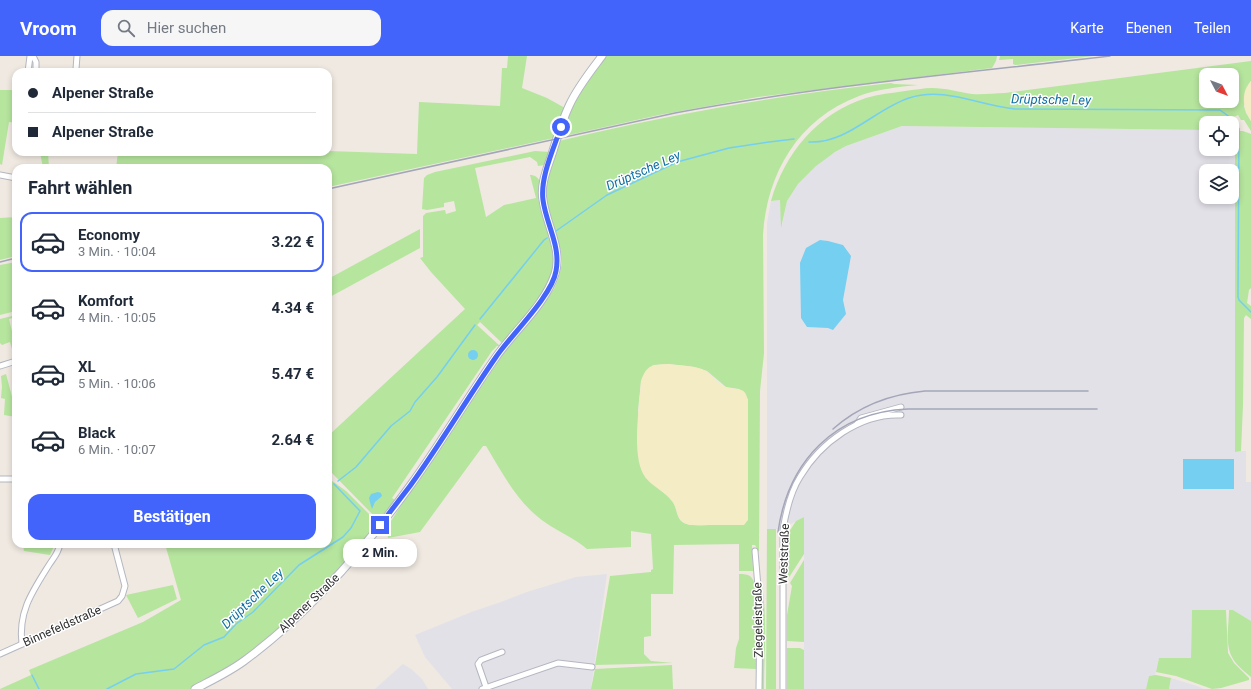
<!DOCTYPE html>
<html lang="de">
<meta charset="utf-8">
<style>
body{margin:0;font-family:Roboto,sans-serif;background:#f6f6f7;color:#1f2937;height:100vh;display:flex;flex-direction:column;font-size:15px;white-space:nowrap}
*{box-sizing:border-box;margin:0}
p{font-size:13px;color:#747a83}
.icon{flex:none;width:22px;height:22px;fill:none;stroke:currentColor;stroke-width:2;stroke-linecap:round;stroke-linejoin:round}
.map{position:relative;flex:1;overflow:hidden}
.side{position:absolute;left:12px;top:108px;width:320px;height:384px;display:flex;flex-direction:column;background:#fff;border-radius:12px;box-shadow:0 2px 6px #0003}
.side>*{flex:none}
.hud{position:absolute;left:12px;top:12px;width:320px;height:88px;border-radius:12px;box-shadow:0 2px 6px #0003;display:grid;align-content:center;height:88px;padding:0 16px;background:#fff}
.needle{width:26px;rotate:131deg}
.fabs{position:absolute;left:1199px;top:12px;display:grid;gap:8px}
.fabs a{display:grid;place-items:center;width:40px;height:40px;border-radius:8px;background:#fff;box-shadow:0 2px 6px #0003;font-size:20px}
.end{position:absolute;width:18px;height:18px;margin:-9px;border:5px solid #4264fb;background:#fff;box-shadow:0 0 0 2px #fff}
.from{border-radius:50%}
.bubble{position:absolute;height:28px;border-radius:12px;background:#fff;box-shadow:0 2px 6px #0003;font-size:13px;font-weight:700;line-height:28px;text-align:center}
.hud b{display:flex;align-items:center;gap:14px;height:38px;font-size:15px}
.hud b+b{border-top:1px solid #e0e1e3}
.hud i{width:10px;height:10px;background:#1f2937}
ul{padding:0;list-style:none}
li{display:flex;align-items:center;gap:12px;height:60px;margin:0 8px 6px;padding:0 8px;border:2px solid transparent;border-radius:12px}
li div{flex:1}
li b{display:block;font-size:15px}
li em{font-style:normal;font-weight:700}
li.on{border-color:#4264fb}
li>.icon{width:36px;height:36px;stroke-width:1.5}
h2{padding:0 16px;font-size:18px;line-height:48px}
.action{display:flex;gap:8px;margin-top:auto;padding:8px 16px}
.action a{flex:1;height:46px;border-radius:12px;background:#4264fb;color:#fff;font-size:16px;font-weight:700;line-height:46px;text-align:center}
header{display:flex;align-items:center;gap:24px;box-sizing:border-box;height:56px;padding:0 20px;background:#4264fb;color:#fff}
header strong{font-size:19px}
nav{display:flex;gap:22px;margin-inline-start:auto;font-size:14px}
.search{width:280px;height:36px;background:#f6f6f7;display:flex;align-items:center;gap:10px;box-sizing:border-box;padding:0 14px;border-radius:12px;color:#747a83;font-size:15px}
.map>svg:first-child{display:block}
</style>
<header>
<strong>Vroom</strong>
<div class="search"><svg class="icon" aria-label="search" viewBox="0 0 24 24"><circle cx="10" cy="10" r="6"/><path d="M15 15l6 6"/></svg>Hier suchen</div>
<nav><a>Karte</a><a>Ebenen</a><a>Teilen</a></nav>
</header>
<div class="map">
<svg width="1251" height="633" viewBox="0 0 1251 633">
<rect width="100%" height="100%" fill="#efe9e1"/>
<g fill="#e3e1e8" fill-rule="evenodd">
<path d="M902 70 1206 74V93H1232V75H1235V395H1246V426H1251V565L1233 554 1192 555 1191 602H1159L1155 620H1149L1146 633H804V461L781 473H767V167L771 145 780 144 782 169 787 145 798 128 823 103 846 90ZM1206 115H1232V141H1206Z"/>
<path d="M607 518 591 633H452L425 601 415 579 474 555 501 546 527 536 576 521Z"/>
<path d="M403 608 411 613 422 623 428 633H375Z"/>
<path d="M1171 622 1197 630 1204 633H1169Z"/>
</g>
<g fill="#b6e59e" fill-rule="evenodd">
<path d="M508 0H527L522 32 547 42 565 52 554 82 328 131V112H116L118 96 328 95 417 98 419 46 500 50 502 12H507Z"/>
<path d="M604 0H997L996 5 992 12 758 41 659 59 560 81 572 49Z"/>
<path d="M1000 0H1093L1015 9 1013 8V3L999 4Z"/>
<path d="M1251 5V25L1249 28 1244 50 1246 57 1251 65V75L1244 64H1241L1238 59 1222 67H1206V74L902 70 846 90 835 96 816 110 798 128 787 145 781 172 780 144 771 145C785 97 817 58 866 42 879 38 892 37 905 35 914 34 924 32 932 32 945 32 959 36 972 38 983 39 994 37 1005 37ZM1206 19H1232V45H1206Z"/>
<path d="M891 27 894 28 918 29C898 31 878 33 859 40 798 63 767 117 763 179L764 297 760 335 759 496 755 489H752L753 515H739V488L674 489 673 538H651V580L644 581V598L651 605 673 607 595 609 610 520 651 516V514L653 513 651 478 631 475V491L587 493C574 482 559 476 546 467 516 446 504 419 486 390H483L420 476 388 482 387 471 455 367 489 319 506 293 554 233 559 221 562 207 561 195 546 150 544 130 559 85C669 59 778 39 891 27ZM669 308 694 311 707 315 726 331 739 333 748 343V464C734 466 696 473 684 467 676 463 677 452 673 446 667 438 653 429 645 421L638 354 641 325 653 309Z"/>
<path d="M0 34H16V67L9 66 2 109 0 108Z"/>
<path d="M1235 75H1243L1251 78V232L1249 234 1247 247 1251 250V263L1246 259 1244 262 1243 349 1241 395 1235 396Z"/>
<path d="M535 95 550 96 545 109 538 110 537 106 530 101 475 112 486 161 504 149 536 142 530 119C535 119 537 121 540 125 530 151 562 189 551 221 544 240 516 270 502 287L480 266 477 269 500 290H497L492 295 392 442 395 444 380 464H378L328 413V380L465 253 431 216 420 202 423 201V160L426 157 445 154 446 158 456 155 454 145 444 147V151L427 154 422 153 424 122 427 119 435 116Z"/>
<path d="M40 96H48L49 112H43Z"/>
<path d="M16 161V200L0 204V162Z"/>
<path d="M420 173V192L328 242V223Z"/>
<path d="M16 206V255L0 259V209Z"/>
<path d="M16 259V261L9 263 16 292 12 293 10 286 2 289 0 287V263Z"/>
<path d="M6 318 15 352H12L13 354H16V361L4 359 5 343 1 342 2 331 1 320Z"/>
<path d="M328 422 346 435 380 469 348 508 264 589 195 633H0L31 619 29 614 143 566 181 544 165 488H328Z"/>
<path d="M804 461V498L788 523 789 476 796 465Z"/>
<path d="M767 473H776V633H766Z"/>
<path d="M26 488H52L54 490 50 499 24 495 23 489Z"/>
<path d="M804 504V586L787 585V559L792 530 790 527Z"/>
<path d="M739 518C743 518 748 518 751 521 763 533 757 594 756 613L734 612 736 592 739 583Z"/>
<path d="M761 524C768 559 764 597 764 633H761L763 547Z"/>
<path d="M173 529 177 543 138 562 126 539Z"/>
<path d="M1192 554H1226L1228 597 1234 607 1249 622V624L1221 632 1212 633 1176 620 1156 616 1159 602H1191Z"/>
<path d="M1229 554H1233L1251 565V621C1244 615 1236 609 1232 601 1225 588 1229 568 1229 554Z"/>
<path d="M787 592H800L804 594V633H787Z"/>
<path d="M672 609 673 633H591L595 613Z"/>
<path d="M1156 619 1171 622 1169 633H1146L1149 620Z"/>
</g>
<g fill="#f3ecc5">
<path d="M1251 25V65C1243 52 1240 37 1251 25Z"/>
<path d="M669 308C680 310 696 309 706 315 713 320 718 329 726 331 738 335 747 329 748 348V464L744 469H690C674 465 680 454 671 444 664 435 653 431 646 422 630 403 640 349 641 325 647 308 652 309 669 308Z"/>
</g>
<g fill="#75cff0">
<path d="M820 184 828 185 843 189 851 200 843 244 846 258 833 274 828 272 807 271 801 262 800 207 806 192Z"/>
<circle cx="473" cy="299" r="5"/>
<rect x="1183" y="403" width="51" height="30"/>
<path d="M378 436 381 437 382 440 375 446 372 453 371 450 369 442 371 438Z"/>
</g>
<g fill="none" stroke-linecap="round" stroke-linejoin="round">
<g stroke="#75cff0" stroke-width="1.5">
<path d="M1236 68 1239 73 1238 241 1239 244 1251 256"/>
<path d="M809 86C847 88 875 53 909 42 944 30 980 50 1015 53L1220 54 1231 62"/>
<path d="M556 175 607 139 677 106 729 92 769 86 794 83"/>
<path d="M480 263 544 184 547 182"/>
<path d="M338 425 356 411 391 370 410 355 415 346 437 321 475 269"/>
<path d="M32 619 39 633"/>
<path d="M107 633 136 618 174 613 204 589 224 581 236 568 253 556 299 509 343 481 351 472 360 455 334 428"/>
</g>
<defs>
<g id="street">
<path d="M33 0 36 6V16"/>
<path d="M77 0 76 13 78 16"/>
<path d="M28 16 30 0"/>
<path d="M0 119 16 122"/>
<path d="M0 310 16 305"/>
<path d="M857 368 861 362 901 351"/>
<path d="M0 423H16"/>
<path d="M755 495 760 555 759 633"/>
<path d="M22 588C18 556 32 536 49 509 54 501 58 498 60 488"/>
<path d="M0 598 118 545 122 540 125 530 114 488"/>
<path d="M486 631 478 608 481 604 502 596"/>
<path d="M482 633 558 607 592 611"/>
<path d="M783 633V474C786 455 790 437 800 421 820 387 860 357 901 359"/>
</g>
<path id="secondary" d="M195 633C212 624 229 616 244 605 308 558 363 495 410 430 440 389 466 344 496 301 514 275 545 249 555 218 563 194 546 168 543 144 540 129 547 113 552 98 557 82 562 65 569 50 577 32 590 16 602 0"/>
</defs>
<use href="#street" stroke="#b4b7c1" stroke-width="7"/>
<use href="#secondary" stroke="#b4b7c1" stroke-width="9"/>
<use href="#street" stroke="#fff" stroke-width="5"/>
<use href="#secondary" stroke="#fff" stroke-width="7"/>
<g stroke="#a3a6b8" stroke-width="1.5">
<path d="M328 133 675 57C819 30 965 17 1110 0"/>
<path d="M0 206 16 202"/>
<path d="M833 373C859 350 891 338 925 335H1088"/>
<path d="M778 476C788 405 835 356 908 353H1097"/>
</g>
</g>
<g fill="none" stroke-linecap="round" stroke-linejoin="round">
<path stroke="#4264fb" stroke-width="5" d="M380 469C390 456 400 443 410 430 440 389 466 344 496 301 511 279 552 240 556 215 561 190 546 168 543 144 540 121 554 92 561 71"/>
</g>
<g text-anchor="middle" stroke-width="3" stroke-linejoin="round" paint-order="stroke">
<g font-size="12" fill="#2e2e2e" stroke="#fff">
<text transform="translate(784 498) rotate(-88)" y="4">Weststraße</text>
<text transform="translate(309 547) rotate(-44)" y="4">Alpener Straße</text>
<text transform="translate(758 564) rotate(-91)" y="4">Ziegeleistraße</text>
<text transform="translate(62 570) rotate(-24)" y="4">Binnefeldstraße</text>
</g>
<g font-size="13" font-style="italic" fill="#0d6fa3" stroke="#fff">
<text transform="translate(1051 43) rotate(1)" y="5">Drüptsche Ley</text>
<text transform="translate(643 114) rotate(-24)" y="5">Drüptsche Ley</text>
<text transform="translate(252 542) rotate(-44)" y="5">Drüptsche Ley</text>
</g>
</g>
</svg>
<div class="fabs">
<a><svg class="needle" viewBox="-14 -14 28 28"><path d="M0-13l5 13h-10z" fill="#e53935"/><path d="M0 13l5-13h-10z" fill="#747a83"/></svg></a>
<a><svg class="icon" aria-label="locate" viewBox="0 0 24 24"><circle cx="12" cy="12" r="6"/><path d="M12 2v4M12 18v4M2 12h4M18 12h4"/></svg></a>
<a><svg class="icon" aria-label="layers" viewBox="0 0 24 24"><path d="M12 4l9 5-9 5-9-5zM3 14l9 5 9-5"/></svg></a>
</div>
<i class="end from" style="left:561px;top:71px"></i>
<i class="end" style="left:380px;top:469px"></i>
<div class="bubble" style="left:343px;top:483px;width:74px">2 Min.</div>
<div class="hud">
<b><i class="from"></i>Alpener Straße</b>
<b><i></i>Alpener Straße</b>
</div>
<section class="side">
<h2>Fahrt wählen</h2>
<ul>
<li class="on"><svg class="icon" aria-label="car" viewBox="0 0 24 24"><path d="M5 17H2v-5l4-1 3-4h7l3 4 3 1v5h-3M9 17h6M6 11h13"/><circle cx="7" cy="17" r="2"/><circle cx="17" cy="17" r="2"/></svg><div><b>Economy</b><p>3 Min. · 10:04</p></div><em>3.22 €</em></li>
<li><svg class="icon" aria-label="car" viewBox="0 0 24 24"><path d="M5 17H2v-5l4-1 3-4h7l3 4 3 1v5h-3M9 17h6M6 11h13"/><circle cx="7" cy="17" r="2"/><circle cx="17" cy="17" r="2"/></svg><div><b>Komfort</b><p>4 Min. · 10:05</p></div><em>4.34 €</em></li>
<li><svg class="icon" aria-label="car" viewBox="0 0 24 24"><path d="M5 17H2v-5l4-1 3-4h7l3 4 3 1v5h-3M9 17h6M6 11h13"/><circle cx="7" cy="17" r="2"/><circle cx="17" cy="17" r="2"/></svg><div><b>XL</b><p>5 Min. · 10:06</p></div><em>5.47 €</em></li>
<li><svg class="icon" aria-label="car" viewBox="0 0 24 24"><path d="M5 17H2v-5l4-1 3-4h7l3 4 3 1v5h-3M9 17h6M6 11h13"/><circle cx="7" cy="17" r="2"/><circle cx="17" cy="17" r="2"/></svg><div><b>Black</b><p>6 Min. · 10:07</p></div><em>2.64 €</em></li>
</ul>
<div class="action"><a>Bestätigen</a></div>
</section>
</div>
